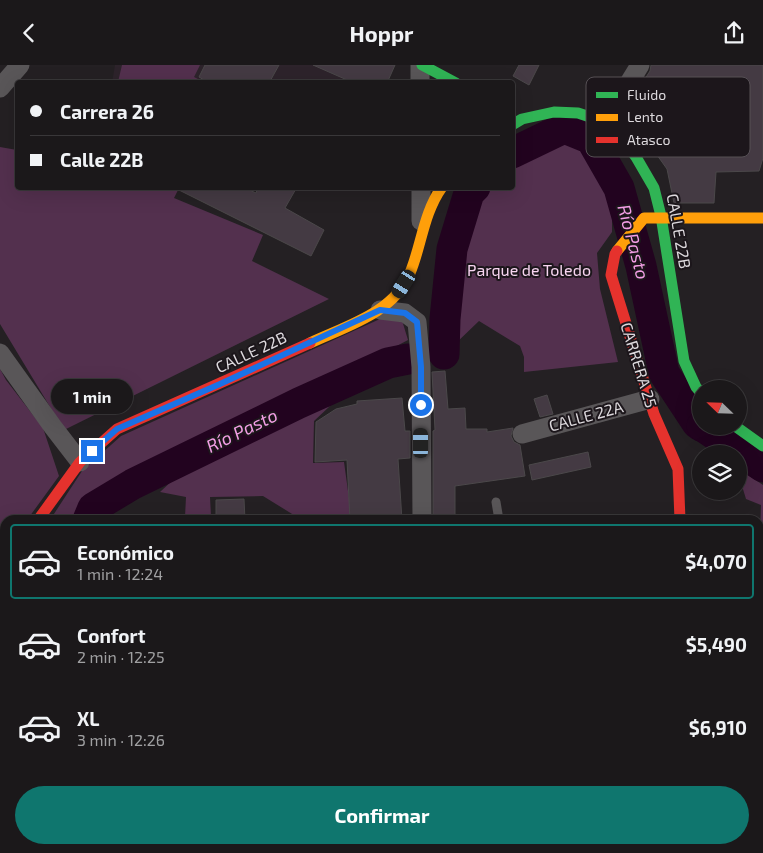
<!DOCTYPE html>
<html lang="es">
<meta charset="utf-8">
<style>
body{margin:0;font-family:"Exo 2",sans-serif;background:#282527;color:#f1f3f6;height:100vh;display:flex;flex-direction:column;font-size:19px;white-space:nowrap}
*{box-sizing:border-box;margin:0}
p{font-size:16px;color:#a0a0a2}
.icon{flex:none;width:28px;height:28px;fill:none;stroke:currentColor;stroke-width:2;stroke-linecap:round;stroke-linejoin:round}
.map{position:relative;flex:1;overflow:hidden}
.sheet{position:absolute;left:0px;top:450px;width:764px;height:339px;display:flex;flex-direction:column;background:#1b181a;border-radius:15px 15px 0 0;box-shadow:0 5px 20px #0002,0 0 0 1px #393739}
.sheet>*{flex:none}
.banner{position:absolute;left:15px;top:15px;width:500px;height:110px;border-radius:5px;box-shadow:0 5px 20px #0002,0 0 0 1px #393739;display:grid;align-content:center;height:110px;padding:0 15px;background:#1b181a}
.needle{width:32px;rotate:293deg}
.buttons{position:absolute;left:692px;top:315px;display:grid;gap:10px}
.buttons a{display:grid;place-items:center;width:55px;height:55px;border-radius:50%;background:#1b181a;box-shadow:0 5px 20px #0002,0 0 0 1px #393739;font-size:25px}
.end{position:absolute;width:22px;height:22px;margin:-11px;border:6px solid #1a73e8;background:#fff;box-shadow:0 0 0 2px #fff}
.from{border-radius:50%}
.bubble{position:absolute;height:35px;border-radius:18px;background:#1b181a;box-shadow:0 5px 20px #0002,0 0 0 1px #393739;font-size:16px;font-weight:700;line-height:35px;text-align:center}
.car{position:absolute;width:15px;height:30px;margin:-15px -8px;border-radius:6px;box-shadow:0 0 4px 1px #0007;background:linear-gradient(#222 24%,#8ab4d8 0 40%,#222 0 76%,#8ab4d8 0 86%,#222 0)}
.banner b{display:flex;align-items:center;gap:18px;height:48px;font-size:19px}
.banner b+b{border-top:1px solid #393739}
.banner i{width:12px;height:12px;background:#f1f3f6}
ul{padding:9px 0 0;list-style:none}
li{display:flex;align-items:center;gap:15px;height:75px;margin:0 10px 8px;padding:0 5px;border:2px solid transparent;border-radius:5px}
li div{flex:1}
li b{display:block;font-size:19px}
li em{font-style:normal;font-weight:700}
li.on{border-color:#0f766e}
li>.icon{width:45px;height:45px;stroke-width:1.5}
.action{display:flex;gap:10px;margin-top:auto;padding:10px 15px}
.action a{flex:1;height:58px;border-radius:30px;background:#0f766e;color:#fff;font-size:20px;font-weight:700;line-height:58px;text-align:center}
header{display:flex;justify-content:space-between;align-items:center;height:65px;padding:0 15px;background:#1b181a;font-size:22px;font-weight:700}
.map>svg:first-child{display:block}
</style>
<header><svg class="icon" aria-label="back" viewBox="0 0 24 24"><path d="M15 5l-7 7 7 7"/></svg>Hoppr<svg class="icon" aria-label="share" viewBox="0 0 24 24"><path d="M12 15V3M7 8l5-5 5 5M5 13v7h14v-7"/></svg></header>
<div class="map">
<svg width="763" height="788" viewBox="0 0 763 788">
<rect width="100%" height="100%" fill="#242023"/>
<path fill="#2d232b" d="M115 0H376L383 18H112Z"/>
<g fill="#53304e">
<path d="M122 0H200L194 12 204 17H118Z"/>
<path d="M562 75 581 81 603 113 612 147V167L597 188 600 224 618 297 524 307V292L520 281 479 256 454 280 448 269 455 213 469 163 481 129 487 123 512 122 513 99 533 87Z"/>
<path d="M0 82 17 85 18 122 179 123 174 133 263 170 252 196 329 234 64 365 0 259Z"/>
<path d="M391 249 401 252 408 275 133 419 93 443 88 455H50L82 406 121 371Z"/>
<path d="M0 304 6 315 43 363 59 411 27 455H5V471L0 475Z"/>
<path d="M330 341 314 356 313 398 344 397 352 455H298L297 452 263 431 210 432 211 451 185 452 186 432 160 427 190 399 283 353Z"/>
<path d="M739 404 763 420V498H759L761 440 746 434 739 411Z"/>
<path d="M5 586V709H0V587Z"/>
</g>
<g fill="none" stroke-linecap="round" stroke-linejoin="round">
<g stroke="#22031f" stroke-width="31">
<path d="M512 88 564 63 591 74 619 123 641 201 664 308 697 358 701 361"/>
<path d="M444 289 445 254 452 184 469 128 475 122"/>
<path d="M702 361 763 402"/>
<path d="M88 455 93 443 133 419 299 338 388 298 408 294"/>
<path d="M0 723 5 722"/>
</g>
</g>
<g fill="#443a43" stroke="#4b484a">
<path d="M205 0H279L269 18H209L199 12Z"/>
<path d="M313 0H395L387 18H354Z"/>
<path d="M519 0H539L529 20 513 11Z"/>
<path d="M651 0H763V93L759 106 716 107 714 138H674L667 104 625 45 650 6Z"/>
<path d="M173 122H243L256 128 258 122H297L285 143 324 165 311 191Z"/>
<path d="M445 306 448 344 465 343 466 364H487V367L513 363 511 371 514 377 520 380 525 411 455 421V455H433V366L435 365 432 307Z"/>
<path d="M547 330 553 349 540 352 534 334Z"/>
<path d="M402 333 405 366H410V393L398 394 402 455H350L347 395 315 397 316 357 336 344 357 339V336Z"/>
<path d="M588 387 591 402 532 415 529 400Z"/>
<path d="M244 434 245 455H216V435Z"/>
</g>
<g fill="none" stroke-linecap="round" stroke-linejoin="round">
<g stroke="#595658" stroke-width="9">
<path d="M496 437 499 455"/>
<path d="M272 784V788"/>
</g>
<g stroke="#595658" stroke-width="19">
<path d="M420 0V18"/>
<path d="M0 23 20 0"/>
<path d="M605 57 640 0"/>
<path d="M421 122V156"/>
<path d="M380 245 405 248 417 257 421 302 422 455"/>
<path d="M0 288 53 362 80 397"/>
<path d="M522 369 650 334"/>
<path d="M156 784V788"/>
<path d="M427 784V788"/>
<path d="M687 784V788"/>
</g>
<g stroke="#30b455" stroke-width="11">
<path d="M422 0 456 18"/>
<path d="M512 60 522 54 554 47 578 48 605 57 624 75 636 92 654 123 661 151 684 296 696 322 701 328"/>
<path d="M735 361 763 381"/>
<path d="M0 491 5 488"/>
<path d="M759 578 763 579"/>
<path d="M0 579H5"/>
</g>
<g stroke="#ff9f0a" stroke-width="11">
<path d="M617 186 644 153H763"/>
<path d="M310 278C346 261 394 248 410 208 422 179 423 149 442 122"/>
</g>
<g stroke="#e5322d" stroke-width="11">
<path d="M617 186 615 189 611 210 654 349 678 404 680 455"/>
<path d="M38 455 80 397 117 364 310 278"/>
</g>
</g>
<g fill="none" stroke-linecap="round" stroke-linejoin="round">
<path stroke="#1a73e8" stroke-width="6" d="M92 386 117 364 220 319 380 245 405 248 417 257 421 302V340"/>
</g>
<g text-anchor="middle" stroke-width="4" stroke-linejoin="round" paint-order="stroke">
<g font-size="16" fill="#ddd9dd" stroke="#1c161b">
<text transform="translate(679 166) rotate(80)" y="6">CALLE 22B</text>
<text transform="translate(251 287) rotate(-25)" y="6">CALLE 22B</text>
<text transform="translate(639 300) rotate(73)" y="6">CARRERA 25</text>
<text transform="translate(586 351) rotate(-15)" y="6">CALLE 22A</text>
</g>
<g font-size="16" fill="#f8d5f1" stroke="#1c161b">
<text x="529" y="211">Parque de Toledo</text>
</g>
<g font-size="18" font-style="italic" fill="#f29ee5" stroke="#1c161b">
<text transform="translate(633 177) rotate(75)" y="6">Río Pasto</text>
<text transform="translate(242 366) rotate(-26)" y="6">Río Pasto</text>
</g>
</g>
<rect x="586" y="12" width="164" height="80" rx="8" fill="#1c161b" stroke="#565055" stroke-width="1"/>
<rect x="596" y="27" width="22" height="6" fill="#30b455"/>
<rect x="596" y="49" width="22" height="7" fill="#ff9f0a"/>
<rect x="596" y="72" width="22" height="6" fill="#e5322d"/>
<g font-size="14" fill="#ddd9dd">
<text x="627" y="35">Fluido</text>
<text x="627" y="57">Lento</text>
<text x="627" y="80">Atasco</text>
</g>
</svg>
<div class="buttons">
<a><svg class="needle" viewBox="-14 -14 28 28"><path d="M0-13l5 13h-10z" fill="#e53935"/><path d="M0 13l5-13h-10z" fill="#a0a0a2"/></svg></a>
<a><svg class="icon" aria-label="layers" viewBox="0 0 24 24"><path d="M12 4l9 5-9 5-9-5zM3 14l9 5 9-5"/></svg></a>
</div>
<i class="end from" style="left:421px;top:340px"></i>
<i class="end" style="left:92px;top:386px"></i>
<div class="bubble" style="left:51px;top:314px;width:82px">1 min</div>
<i class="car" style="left:404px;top:219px;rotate:212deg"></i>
<i class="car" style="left:421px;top:378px;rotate:0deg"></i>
<div class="banner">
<b><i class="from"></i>Carrera 26</b>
<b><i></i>Calle 22B</b>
</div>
<section class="sheet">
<ul>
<li class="on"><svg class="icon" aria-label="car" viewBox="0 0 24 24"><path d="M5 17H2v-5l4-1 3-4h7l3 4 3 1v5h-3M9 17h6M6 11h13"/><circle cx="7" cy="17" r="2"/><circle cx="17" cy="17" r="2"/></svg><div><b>Económico</b><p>1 min · 12:24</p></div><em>$4,070</em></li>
<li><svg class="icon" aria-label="car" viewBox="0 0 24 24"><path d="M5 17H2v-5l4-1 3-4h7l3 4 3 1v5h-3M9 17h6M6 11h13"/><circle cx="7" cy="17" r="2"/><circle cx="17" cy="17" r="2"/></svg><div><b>Confort</b><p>2 min · 12:25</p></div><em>$5,490</em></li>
<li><svg class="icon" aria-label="car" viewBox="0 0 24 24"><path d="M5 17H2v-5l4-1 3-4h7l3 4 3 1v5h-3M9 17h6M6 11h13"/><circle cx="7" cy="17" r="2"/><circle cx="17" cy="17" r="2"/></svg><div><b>XL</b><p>3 min · 12:26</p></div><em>$6,910</em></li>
</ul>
<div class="action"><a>Confirmar</a></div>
</section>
</div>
